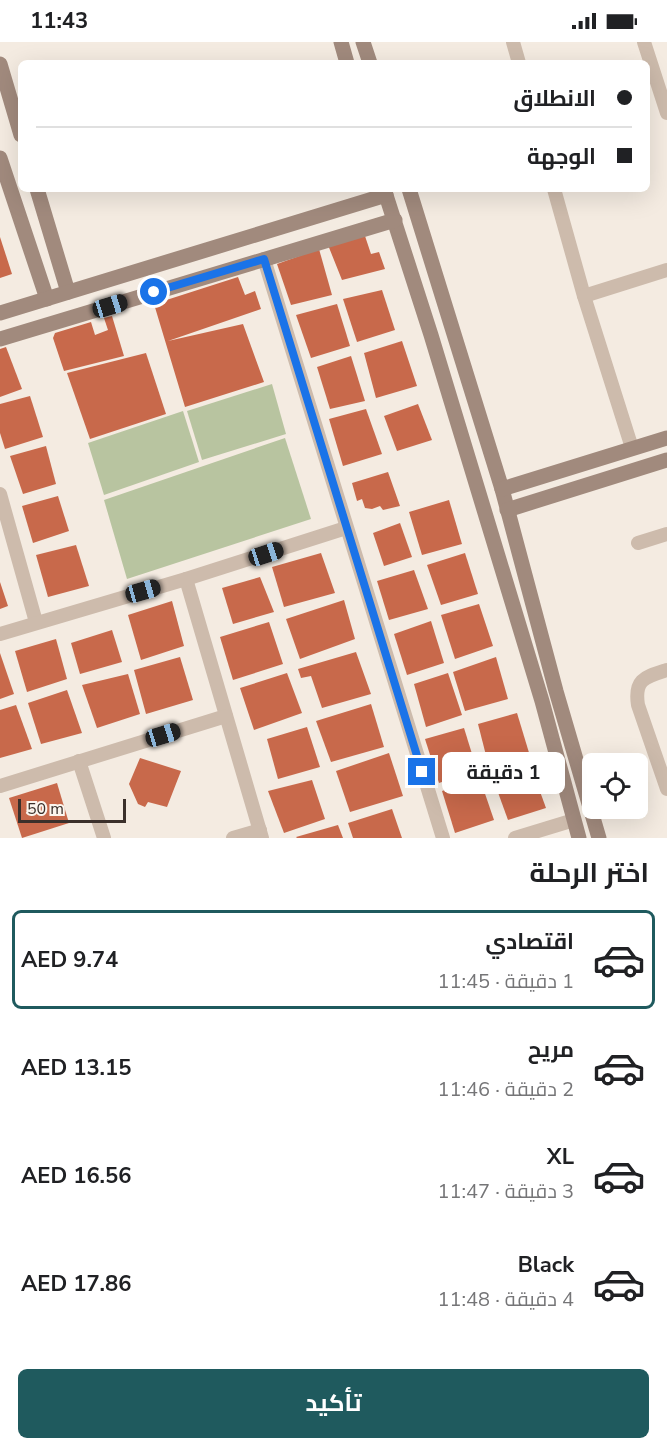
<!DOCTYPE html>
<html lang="ar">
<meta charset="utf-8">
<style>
body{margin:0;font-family:"Nunito Sans",Cairo,sans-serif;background:#f2f2f2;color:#202124;direction:rtl;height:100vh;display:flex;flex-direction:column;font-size:22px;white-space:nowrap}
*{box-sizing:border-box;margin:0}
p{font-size:20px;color:#757577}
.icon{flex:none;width:33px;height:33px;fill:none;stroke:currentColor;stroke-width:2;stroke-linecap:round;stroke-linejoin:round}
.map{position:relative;height:796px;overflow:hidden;direction:ltr}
.panel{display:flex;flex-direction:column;background:#fff;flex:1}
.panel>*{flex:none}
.banner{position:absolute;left:18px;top:18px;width:632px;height:132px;border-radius:9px;box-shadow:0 6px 24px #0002;direction:rtl;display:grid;align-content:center;height:132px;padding:0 18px;background:#fff}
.buttons{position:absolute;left:582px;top:711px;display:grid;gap:12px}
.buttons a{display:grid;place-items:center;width:66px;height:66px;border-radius:9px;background:#fff;box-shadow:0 6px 24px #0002;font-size:30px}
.scale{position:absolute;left:18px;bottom:15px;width:108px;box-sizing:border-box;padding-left:6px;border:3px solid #3b302b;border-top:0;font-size:16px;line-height:21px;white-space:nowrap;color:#3b302b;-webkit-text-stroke:4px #fbf5ee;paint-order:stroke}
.end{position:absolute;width:27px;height:27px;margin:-14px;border:8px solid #1a73e8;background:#fff;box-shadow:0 0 0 3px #fff}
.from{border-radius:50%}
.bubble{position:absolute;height:42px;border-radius:9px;background:#fff;box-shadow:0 6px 24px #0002;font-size:20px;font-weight:700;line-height:42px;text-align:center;direction:rtl}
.car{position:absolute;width:18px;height:36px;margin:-18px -9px;border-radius:8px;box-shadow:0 0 4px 2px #0007;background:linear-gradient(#222 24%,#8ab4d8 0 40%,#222 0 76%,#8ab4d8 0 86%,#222 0)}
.banner b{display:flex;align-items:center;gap:21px;height:57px;font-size:22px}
.banner b+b{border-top:2px solid #e0e0e0}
.banner i{width:15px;height:15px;background:#202124}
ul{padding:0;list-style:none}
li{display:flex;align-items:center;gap:18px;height:99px;margin:0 12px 9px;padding:0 6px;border:3px solid transparent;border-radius:9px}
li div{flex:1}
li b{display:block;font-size:22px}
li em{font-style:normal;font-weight:700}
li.on{border-color:#1f5a5e}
li>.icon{width:54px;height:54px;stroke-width:1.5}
h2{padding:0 18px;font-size:27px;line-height:72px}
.action{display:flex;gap:12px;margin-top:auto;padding:12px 18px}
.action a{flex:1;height:69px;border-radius:9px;background:#1f5a5e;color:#fff;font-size:24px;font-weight:700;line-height:69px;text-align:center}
.status{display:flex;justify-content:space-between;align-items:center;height:42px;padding:0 30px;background:#fff;direction:ltr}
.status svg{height:16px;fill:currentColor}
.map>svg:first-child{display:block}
</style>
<div class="status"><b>11:43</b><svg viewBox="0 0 49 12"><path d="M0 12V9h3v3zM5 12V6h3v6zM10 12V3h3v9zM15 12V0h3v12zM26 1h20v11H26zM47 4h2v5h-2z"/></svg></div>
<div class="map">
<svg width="667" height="796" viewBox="0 0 667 796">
<rect width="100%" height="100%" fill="#f4ebe1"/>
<g fill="#b8c4a0">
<path d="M272 342 286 392 202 418 187 369Z"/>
<path d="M183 369 199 420 104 453 88 401Z"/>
<path d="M285 396 311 477 127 537 104 458Z"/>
</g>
<g fill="#c8694b">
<path d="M365 194 371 212 379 210 385 227 342 238 328 203Z"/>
<path d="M0 195 12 232 0 236Z"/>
<path d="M319 207 332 253 291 263 277 222Z"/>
<path d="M238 235 245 253 255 249 261 267 168 299 243 282 264 340 185 365 154 262Z"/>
<path d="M382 248 395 288 357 300 343 257Z"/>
<path d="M337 262 350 304 311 316 296 273Z"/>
<path d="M112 274 124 314 64 329 53 296 55 291 91 280 95 293 108 288 104 276Z"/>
<path d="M402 299 417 344 376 356 364 311Z"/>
<path d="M6 305 22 347 0 355V307Z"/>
<path d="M146 311 166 372 90 397 67 331Z"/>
<path d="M351 314 365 359 330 367 317 325Z"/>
<path d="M30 354 43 395 5 407 0 391V362Z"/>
<path d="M418 362 432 398 397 409 384 374Z"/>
<path d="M366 367 382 412 343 424 329 377Z"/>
<path d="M46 404 56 442 23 452 10 414Z"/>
<path d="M388 430 400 464 383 468 380 464 372 467 365 466 362 457 357 459 352 441Z"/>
<path d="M58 454 69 489 33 501 22 464Z"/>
<path d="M449 458 462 502 422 513 409 470Z"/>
<path d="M400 481 412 515 384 524 373 491Z"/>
<path d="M76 503 89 544 48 555 36 513Z"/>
<path d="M321 511 335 551 284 565 272 525Z"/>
<path d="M465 511 478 552 441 563 427 523Z"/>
<path d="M414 528 428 567 389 578 377 539Z"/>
<path d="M260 535 274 570 233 582 222 546Z"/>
<path d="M0 540 8 564 0 567Z"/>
<path d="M344 558 355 597 300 617 286 577Z"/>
<path d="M172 559 184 604 141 618 128 573Z"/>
<path d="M479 562 493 604 455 617 441 573Z"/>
<path d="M431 579 444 621 407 633 394 592Z"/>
<path d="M269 580 283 622 233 638 220 595Z"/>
<path d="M112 588 122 620 80 632 71 601Z"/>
<path d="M56 597 67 637 27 650 15 609Z"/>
<path d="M356 610 371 652 322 666 311 634 301 636 298 627Z"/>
<path d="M0 611 14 652 0 657Z"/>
<path d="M180 615 193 658 146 672 134 628Z"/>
<path d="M496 615 508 657 465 669 453 630Z"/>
<path d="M287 631 302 671 254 688 240 646Z"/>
<path d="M448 631 462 673 426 685 414 642Z"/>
<path d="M128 632 140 672 97 686 82 643Z"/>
<path d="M67 648 82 691 41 702 28 661Z"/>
<path d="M371 662 384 705 331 720 316 679Z"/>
<path d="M16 663 32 707 0 716V668Z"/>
<path d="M517 671 530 714 489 725 478 682Z"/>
<path d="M307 685 320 725 278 737 267 697Z"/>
<path d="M464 686 477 728 439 741 425 697Z"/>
<path d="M389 711 403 754 350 770 336 729Z"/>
<path d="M140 716 181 729 167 765 148 760 145 765 138 762 129 742Z"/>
<path d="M530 722 546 766 508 778 492 734Z"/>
<path d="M480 737 494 778 455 791 442 749Z"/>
<path d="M312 738 325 777 284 791 268 749Z"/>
<path d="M57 741 69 781 22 796 9 756Z"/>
<path d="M392 767 402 796H353L348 781Z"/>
<path d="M338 783 343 796H297L296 795Z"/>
</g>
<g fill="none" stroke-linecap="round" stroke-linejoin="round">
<g stroke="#cdbbac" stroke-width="14">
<path d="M513 0 519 21"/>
<path d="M644 0 667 71"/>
<path d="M554 147 584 254 632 406"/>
<path d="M264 217 443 796"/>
<path d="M584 254 667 228"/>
<path d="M0 452 36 580"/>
<path d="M638 501 667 492"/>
<path d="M186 537 262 796"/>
<path d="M0 592 186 537 346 486"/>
<path d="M667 628C645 635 634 637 638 663L667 747"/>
<path d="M79 719 104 796"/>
<path d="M0 744 226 674"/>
<path d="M233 796 260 788"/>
<path d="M515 796 574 778"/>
</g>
<g stroke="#a18a7d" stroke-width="15">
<path d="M341 0 347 21"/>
<path d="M363 0 370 21"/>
<path d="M0 22 21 93"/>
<path d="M0 116 47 257"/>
<path d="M37 147 68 250"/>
<path d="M384 147 431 293 542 659 579 796"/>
<path d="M409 147 502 447 556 649 599 796"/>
<path d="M0 271 386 153"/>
<path d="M0 297 395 178"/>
<path d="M502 447 667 396"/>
<path d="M507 468 667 418"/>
</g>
</g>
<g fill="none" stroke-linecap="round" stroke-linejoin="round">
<path stroke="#1a73e8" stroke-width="8" d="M154 250 264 217 422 730"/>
</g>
</svg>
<div class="buttons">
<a><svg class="icon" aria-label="locate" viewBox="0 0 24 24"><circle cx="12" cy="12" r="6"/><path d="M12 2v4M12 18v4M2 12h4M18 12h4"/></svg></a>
</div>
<div class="scale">50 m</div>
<i class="end from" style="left:154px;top:250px"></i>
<i class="end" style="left:422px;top:730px"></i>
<div class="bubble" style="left:442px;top:710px;width:123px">1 دقيقة</div>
<i class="car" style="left:110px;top:264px;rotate:73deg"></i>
<i class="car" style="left:266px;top:512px;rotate:72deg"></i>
<i class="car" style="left:143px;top:549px;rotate:74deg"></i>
<i class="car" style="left:163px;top:693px;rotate:73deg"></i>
<div class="banner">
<b><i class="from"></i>الانطلاق</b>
<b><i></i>الوجهة</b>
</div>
</div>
<section class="panel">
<h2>اختر الرحلة</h2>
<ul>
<li class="on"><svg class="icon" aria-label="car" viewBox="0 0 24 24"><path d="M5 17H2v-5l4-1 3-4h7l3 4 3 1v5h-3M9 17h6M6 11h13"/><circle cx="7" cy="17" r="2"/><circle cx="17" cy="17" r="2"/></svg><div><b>اقتصادي</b><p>1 دقيقة · 11:45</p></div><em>AED 9.74</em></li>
<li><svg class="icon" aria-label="car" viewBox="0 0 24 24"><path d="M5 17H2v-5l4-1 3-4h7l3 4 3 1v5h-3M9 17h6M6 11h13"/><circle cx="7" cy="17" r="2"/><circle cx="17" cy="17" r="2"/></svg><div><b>مريح</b><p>2 دقيقة · 11:46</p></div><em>AED 13.15</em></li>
<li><svg class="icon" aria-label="car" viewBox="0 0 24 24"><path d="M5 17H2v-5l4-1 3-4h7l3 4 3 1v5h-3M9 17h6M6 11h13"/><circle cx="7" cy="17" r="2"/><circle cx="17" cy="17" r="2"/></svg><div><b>XL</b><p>3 دقيقة · 11:47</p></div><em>AED 16.56</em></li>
<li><svg class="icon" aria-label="car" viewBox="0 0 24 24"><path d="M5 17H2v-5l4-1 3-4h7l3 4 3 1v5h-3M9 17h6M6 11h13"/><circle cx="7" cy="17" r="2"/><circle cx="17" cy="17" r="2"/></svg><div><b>Black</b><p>4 دقيقة · 11:48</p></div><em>AED 17.86</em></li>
</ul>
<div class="action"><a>تأكيد</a></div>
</section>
